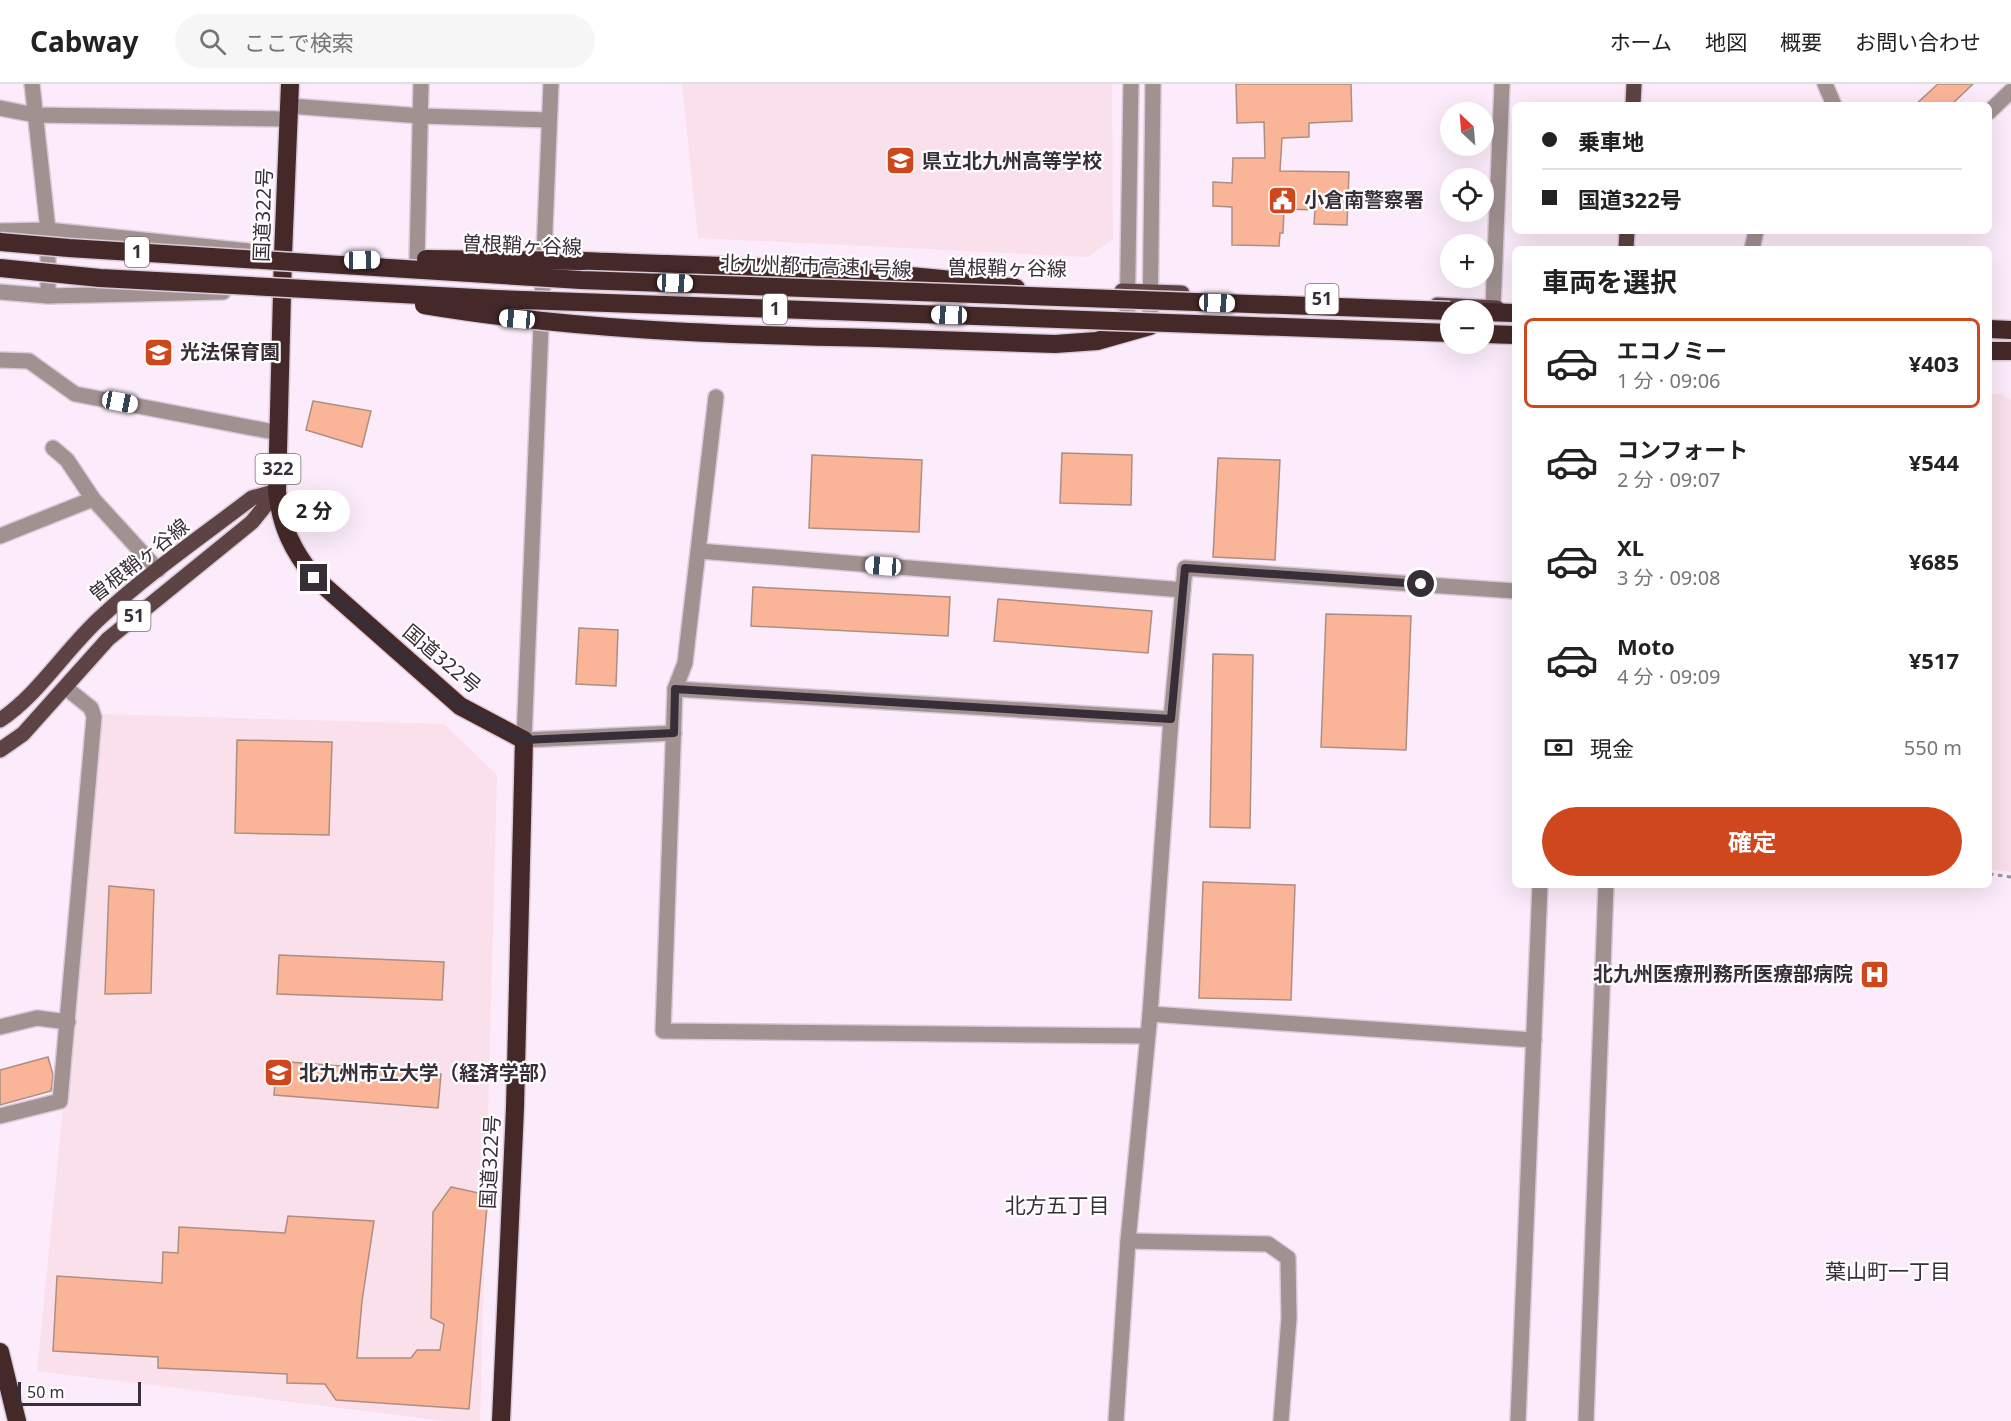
<!DOCTYPE html>
<html lang="ja">
<meta charset="utf-8">
<style>
body{margin:0;font-family:"Noto Sans","Noto Sans JP",sans-serif;background:#f6f6f6;color:#222;height:100vh;display:flex;flex-direction:column;font-size:22px;white-space:nowrap}
*{box-sizing:border-box;margin:0}
p{font-size:20px;color:#767676}
.icon{flex:none;width:33px;height:33px;fill:none;stroke:currentColor;stroke-width:2;stroke-linecap:round;stroke-linejoin:round}
.map{position:relative;flex:1;overflow:hidden}
.side{position:absolute;left:1512px;top:162px;width:480px;height:642px;display:flex;flex-direction:column;background:#fff;border-radius:9px;box-shadow:0 6px 24px #0002}
.side>*{flex:none}
.banner{position:absolute;left:1512px;top:18px;width:480px;height:132px;border-radius:9px;box-shadow:0 6px 24px #0002;display:grid;align-content:center;height:132px;padding:0 30px;background:#fff}
.needle{width:39px;rotate:334deg}
.controls{position:absolute;left:1440px;top:18px;display:grid;gap:12px}
.controls a{display:grid;place-items:center;width:54px;height:54px;border-radius:50%;background:#fff;box-shadow:0 6px 24px #0002;font-size:30px}
.scale{position:absolute;left:18px;bottom:15px;width:123px;box-sizing:border-box;padding-left:6px;border:3px solid #382e37;border-top:0;font-size:16px;line-height:21px;white-space:nowrap;color:#382e37;-webkit-text-stroke:4px #fff;paint-order:stroke}
.end{position:absolute;width:27px;height:27px;margin:-14px;border:8px solid #382e37;background:#fff;box-shadow:0 0 0 3px #fff}
.from{border-radius:50%}
.bubble{position:absolute;height:42px;border-radius:21px;background:#fff;box-shadow:0 6px 24px #0002;font-size:20px;font-weight:700;line-height:42px;text-align:center}
.car{position:absolute;width:18px;height:36px;margin:-18px -9px;border-radius:8px;box-shadow:0 0 4px 2px #0007;background:linear-gradient(#fff 24%,#345 0 40%,#fff 0 76%,#345 0 86%,#fff 0)}
.banner b{display:flex;align-items:center;gap:21px;height:57px;font-size:22px}
.banner b+b{border-top:2px solid #e0e0e0}
.banner i{width:15px;height:15px;background:#222}
ul{padding:0;list-style:none}
li{display:flex;align-items:center;gap:18px;height:90px;margin:0 12px 9px;padding:0 18px;border:3px solid transparent;border-radius:9px}
li div{flex:1}
li b{display:block;font-size:22px}
li em{font-style:normal;font-weight:700}
li.current{border-color:#cf471c}
li>.icon{width:54px;height:54px;stroke-width:1.5}
h2{padding:0 30px;font-size:27px;line-height:72px}
.pay{display:flex;align-items:center;gap:15px;height:66px;padding:0 30px;font-size:22px}
.pay p{margin-inline-start:auto}
.action{display:flex;gap:12px;margin-top:auto;padding:12px 30px}
.action a{flex:1;height:69px;border-radius:36px;background:#cf471c;color:#fff;font-size:24px;font-weight:700;line-height:69px;text-align:center}
header{display:flex;align-items:center;gap:36px;box-sizing:border-box;height:84px;padding:0 30px;background:#fff;border-bottom:2px solid #e0e0e0}
header strong{font-size:28px}
nav{display:flex;gap:33px;margin-inline-start:auto;font-size:21px}
.search{width:420px;height:54px;background:#f6f6f6;display:flex;align-items:center;gap:15px;box-sizing:border-box;padding:0 21px;border-radius:33px;color:#767676;font-size:22px}
.map>svg:first-child{display:block}
</style>
<header>
<strong>Cabway</strong>
<div class="search"><svg class="icon" aria-label="search" viewBox="0 0 24 24"><circle cx="10" cy="10" r="6"/><path d="M15 15l6 6"/></svg>ここで検索</div>
<nav><a>ホーム</a><a>地図</a><a>概要</a><a>お問い合わせ</a></nav>
</header>
<div class="map">
<svg width="2011" height="1337" viewBox="0 0 2011 1337">
<rect width="100%" height="100%" fill="#fcecfb"/>
<g fill="#f9e0ea">
<path d="M682 0H1112L1113 155 1088 173 698 154Z"/>
<path d="M1989 310H2002L2011 316V788L1989 785Z"/>
<path d="M102 630 444 640 497 691 480 1337H445L37 1287Z"/>
</g>
<g fill="#fab598" stroke="#ad8e80" stroke-width="1.5">
<path d="M1236 0H1351L1352 37 1309 39V53L1282 54 1280 87 1349 88 1347 141 1314 140 1315 126 1284 125 1283 149H1280L1279 162 1232 161V123L1213 122V98L1232 99 1233 74H1265L1264 38 1237 39Z"/>
<path d="M1938 0H1973L1951 21H1915Z"/>
<path d="M313 317 371 327 362 363 306 346Z"/>
<path d="M1062 369 1132 371 1131 421 1060 419Z"/>
<path d="M812 371 922 376 919 448 809 444Z"/>
<path d="M1218 374 1280 376 1275 476 1213 473Z"/>
<path d="M753 503 950 513 948 552 751 542Z"/>
<path d="M998 515 1152 527 1148 569 994 557Z"/>
<path d="M1326 530 1411 532 1406 666 1321 663Z"/>
<path d="M579 544 618 546 616 602 576 600Z"/>
<path d="M1213 570 1253 571 1250 744 1210 743Z"/>
<path d="M237 656 332 658 329 751 235 749Z"/>
<path d="M1203 798 1295 801 1291 916 1199 914Z"/>
<path d="M109 802 154 806 151 909 105 910Z"/>
<path d="M279 871 444 878 442 916 277 910Z"/>
<path d="M48 973 53 991 51 1007 0 1021V986Z"/>
<path d="M277 977 441 990 438 1024 274 1011Z"/>
<path d="M451 1103 488 1111 469 1325 336 1316 325 1300 287 1299V1290L158 1284V1273L53 1267 57 1192 162 1199 163 1168 178 1169 179 1143 285 1149 288 1132 374 1137 362 1217 357 1274H411L417 1266H440L444 1240 431 1234 433 1128Z"/>
</g>
<g fill="none" stroke-linecap="round" stroke-linejoin="round">
<defs>
<g id="minor">
<path d="M32 0 48 146V212"/>
<path d="M551 0 524 656 674 649"/>
<path d="M1825 0 1834 21"/>
<path d="M290 22 421 32 548 36"/>
<path d="M0 24 35 31 289 35"/>
<path d="M1989 28 2011 7"/>
<path d="M0 147 48 146 248 167"/>
<path d="M1752 165 1756 147"/>
<path d="M417 178 421 0"/>
<path d="M0 208 48 212 223 208"/>
<path d="M1493 224 1502 0"/>
<path d="M1127 242 1131 0"/>
<path d="M1150 242 1153 0"/>
<path d="M0 276 29 277 75 310 279 349"/>
<path d="M716 313 685 579 675 605 663 947 1147 952"/>
<path d="M53 364 67 376 93 415 158 486"/>
<path d="M0 452 93 415"/>
<path d="M699 467 1183 506"/>
<path d="M675 605 1171 635"/>
<path d="M1150 930 1534 956"/>
<path d="M0 943 37 934 68 938"/>
<path d="M0 1032 60 1017 94 633 91 624 66 604"/>
<path d="M1128 1157 1268 1160 1288 1174 1289 1234 1281 1337"/>
<path d="M1116 1337 1128 1157 1150 930 1171 635 1185 484 1515 507"/>
<path d="M1518 1337 1540 801"/>
<path d="M1586 1337 1606 801"/>
</g>
<g id="major">
<path d="M1633 21 1634 0"/>
<path d="M1626 165 1627 147"/>
<path d="M637 188 729 193"/>
<path d="M1122 207 1182 209"/>
<path d="M1437 221 1497 224"/>
<path d="M0 636C38 611 66 565 100 534 147 490 201 453 252 414L277 407"/>
<path d="M0 666 23 650 108 555 252 438 277 407"/>
</g>
<g id="highway">
<path d="M290 0 283 171 277 407C281 442 292 466 314 493L460 622 524 656 515 1024 501 1337"/>
<path d="M582 177C727 183 873 183 1016 204"/>
<path d="M1484 228 1515 229"/>
<path d="M1989 245 2011 246"/>
<path d="M1484 250 1515 251"/>
<path d="M876 254 1055 260 1097 257 1150 242"/>
<path d="M1989 267H2011"/>
<path d="M0 1268 17 1337"/>
</g>
</defs>
<use href="#minor" stroke="#d9cad8" stroke-width="18"/>
<use href="#major" stroke="#d9cad8" stroke-width="18"/>
<use href="#highway" stroke="#d9cad8" stroke-width="21"/>
<path stroke="#9f919e" stroke-width="3" stroke-dasharray="4.5 4.5" stroke-linecap="butt" d="M1989 790 2011 793"/>
<use href="#minor" stroke="#a19191" stroke-width="15"/>
<use href="#major" stroke="#5d4343" stroke-width="15"/>
<use href="#highway" stroke="#452929" stroke-width="18"/>
<defs>
<g id="highway-bridge">
<path d="M0 158 69 164 581 196 1450 227"/>
<path d="M426 175 582 177"/>
<path d="M0 184 100 194 496 215 1450 249"/>
<path d="M424 221C574 246 724 251 876 254"/>
</g>
</defs>
<use href="#highway-bridge" stroke="#d9cad8" stroke-width="21" stroke-linecap="butt"/>
<use href="#highway-bridge" stroke="#452929" stroke-width="18"/>
</g>
<g fill="none" stroke-linecap="round" stroke-linejoin="round">
<path stroke="#382e37" stroke-width="8" d="M314 494 460 622 524 656 674 649 675 605 1171 635 1185 484 1421 500"/>
</g>
<defs>
<symbol id="school-square" viewBox="-11 -11 22 22"><rect x="-9" y="-9" width="18" height="18" rx="4" fill="#cf471c" stroke="#fff"/><path d="M0-5L7-2L0 1L-7-2ZM-4 1L0 2.5L4 1V4Q0 6-4 4Z" fill="#fff"/></symbol>
<symbol id="civic-square" viewBox="-11 -11 22 22"><rect x="-9" y="-9" width="18" height="18" rx="4" fill="#cf471c" stroke="#fff"/><path d="M-.6-6.5H3V-4.5H.6V-3L4-1V1h2V6H-6V1h2V-1L-.6-3ZM-1.2 2.5V6h2.4V2.5Z" fill="#fff"/></symbol>
<symbol id="hospital-square" viewBox="-11 -11 22 22"><rect x="-9" y="-9" width="18" height="18" rx="4" fill="#cf471c" stroke="#fff"/><path d="M-5-5h3v3.5h4V-5h3V5h-3V1.5h-4V5h-3Z" fill="#fff"/></symbol>
<symbol id="university-square" viewBox="-11 -11 22 22"><rect x="-9" y="-9" width="18" height="18" rx="4" fill="#cf471c" stroke="#fff"/><path d="M0-5L7-2L0 1L-7-2ZM-4 1L0 2.5L4 1V4Q0 6-4 4Z" fill="#fff"/></symbol>
</defs>
<g fill-rule="evenodd">
<use href="#school-square" x="884" y="60" width="33" height="33"/>
<use href="#civic-square" x="1266" y="100" width="33" height="33"/>
<use href="#school-square" x="142" y="252" width="33" height="33"/>
<use href="#hospital-square" x="1858" y="874" width="33" height="33"/>
<use href="#university-square" x="262" y="972" width="33" height="33"/>
</g>
<g text-anchor="middle" stroke-width="4.5" stroke-linejoin="round" paint-order="stroke">
<g fill="#fff" stroke="#746d73" stroke-width="1.5">
<rect x="125" y="153" width="24" height="30" rx="4.5"/>
<rect x="1305.5" y="200" width="33" height="30" rx="4.5"/>
<rect x="763" y="210" width="24" height="30" rx="4.5"/>
<rect x="255.5" y="370" width="45" height="30" rx="4.5"/>
<rect x="117.5" y="517" width="33" height="30" rx="4.5"/>
</g>
<g font-size="18" font-weight="bold" fill="#382e37">
<text x="137" y="174">1</text>
<text x="1322" y="221">51</text>
<text x="775" y="231">1</text>
<text x="278" y="391">322</text>
<text x="134" y="538">51</text>
</g>
<g font-size="20" font-weight="bold" fill="#382e37" stroke="#fff" text-anchor="start">
<text x="922" y="84">県立北九州高等学校</text>
<text x="1304" y="123">小倉南警察署</text>
<text x="180" y="275">光法保育園</text>
<text x="1853" y="897" text-anchor="end">北九州医療刑務所医療部病院</text>
<text x="299" y="996">北九州市立大学（経済学部）</text>
</g>
<g font-size="20" fill="#382e37" stroke="#fff">
<text transform="translate(263 131) rotate(-88)" y="7">国道322号</text>
<text transform="translate(522 161) rotate(2)" y="7">曽根鞘ヶ谷線</text>
<text transform="translate(816 182) rotate(2)" y="7">北九州都市高速1号線</text>
<text transform="translate(1007 184) rotate(1)" y="7">曽根鞘ヶ谷線</text>
<text transform="translate(139 476) rotate(-38)" y="7">曽根鞘ヶ谷線</text>
<text transform="translate(442 575) rotate(40)" y="7">国道322号</text>
<text transform="translate(490 1078) rotate(-87)" y="7">国道322号</text>
</g>
<g font-size="21" fill="#382e37" stroke="#fff">
<text x="1057" y="1129">北方五丁目</text>
<text x="1888" y="1195">葉山町一丁目</text>
</g>
</g>
</svg>
<div class="controls">
<a><svg class="needle" viewBox="-14 -14 28 28"><path d="M0-13l5 13h-10z" fill="#e53935"/><path d="M0 13l5-13h-10z" fill="#767676"/></svg></a>
<a><svg class="icon" aria-label="locate" viewBox="0 0 24 24"><circle cx="12" cy="12" r="6"/><path d="M12 2v4M12 18v4M2 12h4M18 12h4"/></svg></a>
<a>+</a>
<a>−</a>
</div>
<div class="scale">50 m</div>
<i class="end from" style="left:1421px;top:500px"></i>
<i class="end" style="left:314px;top:494px"></i>
<div class="bubble" style="left:278px;top:406px;width:72px">2 分</div>
<i class="car" style="left:362px;top:176px;rotate:89deg"></i>
<i class="car" style="left:675px;top:199px;rotate:92deg"></i>
<i class="car" style="left:1217px;top:219px;rotate:92deg"></i>
<i class="car" style="left:949px;top:231px;rotate:272deg"></i>
<i class="car" style="left:517px;top:235px;rotate:275deg"></i>
<i class="car" style="left:120px;top:318px;rotate:101deg"></i>
<i class="car" style="left:883px;top:482px;rotate:274deg"></i>
<div class="banner">
<b><i class="from"></i>乗車地</b>
<b><i></i>国道322号</b>
</div>
<section class="side">
<h2>車両を選択</h2>
<ul>
<li class="current"><svg class="icon" aria-label="car" viewBox="0 0 24 24"><path d="M5 17H2v-5l4-1 3-4h7l3 4 3 1v5h-3M9 17h6M6 11h13"/><circle cx="7" cy="17" r="2"/><circle cx="17" cy="17" r="2"/></svg><div><b>エコノミー</b><p>1 分 · 09:06</p></div><em>¥403</em></li>
<li><svg class="icon" aria-label="car" viewBox="0 0 24 24"><path d="M5 17H2v-5l4-1 3-4h7l3 4 3 1v5h-3M9 17h6M6 11h13"/><circle cx="7" cy="17" r="2"/><circle cx="17" cy="17" r="2"/></svg><div><b>コンフォート</b><p>2 分 · 09:07</p></div><em>¥544</em></li>
<li><svg class="icon" aria-label="car" viewBox="0 0 24 24"><path d="M5 17H2v-5l4-1 3-4h7l3 4 3 1v5h-3M9 17h6M6 11h13"/><circle cx="7" cy="17" r="2"/><circle cx="17" cy="17" r="2"/></svg><div><b>XL</b><p>3 分 · 09:08</p></div><em>¥685</em></li>
<li><svg class="icon" aria-label="car" viewBox="0 0 24 24"><path d="M5 17H2v-5l4-1 3-4h7l3 4 3 1v5h-3M9 17h6M6 11h13"/><circle cx="7" cy="17" r="2"/><circle cx="17" cy="17" r="2"/></svg><div><b>Moto</b><p>4 分 · 09:09</p></div><em>¥517</em></li>
</ul>
<div class="pay"><svg class="icon" aria-label="cash" viewBox="0 0 24 24"><path d="M3 7h18v10H3z"/><circle cx="12" cy="12" r="2"/></svg>現金<p>550 m</p></div>
<div class="action"><a>確定</a></div>
</section>
</div>
